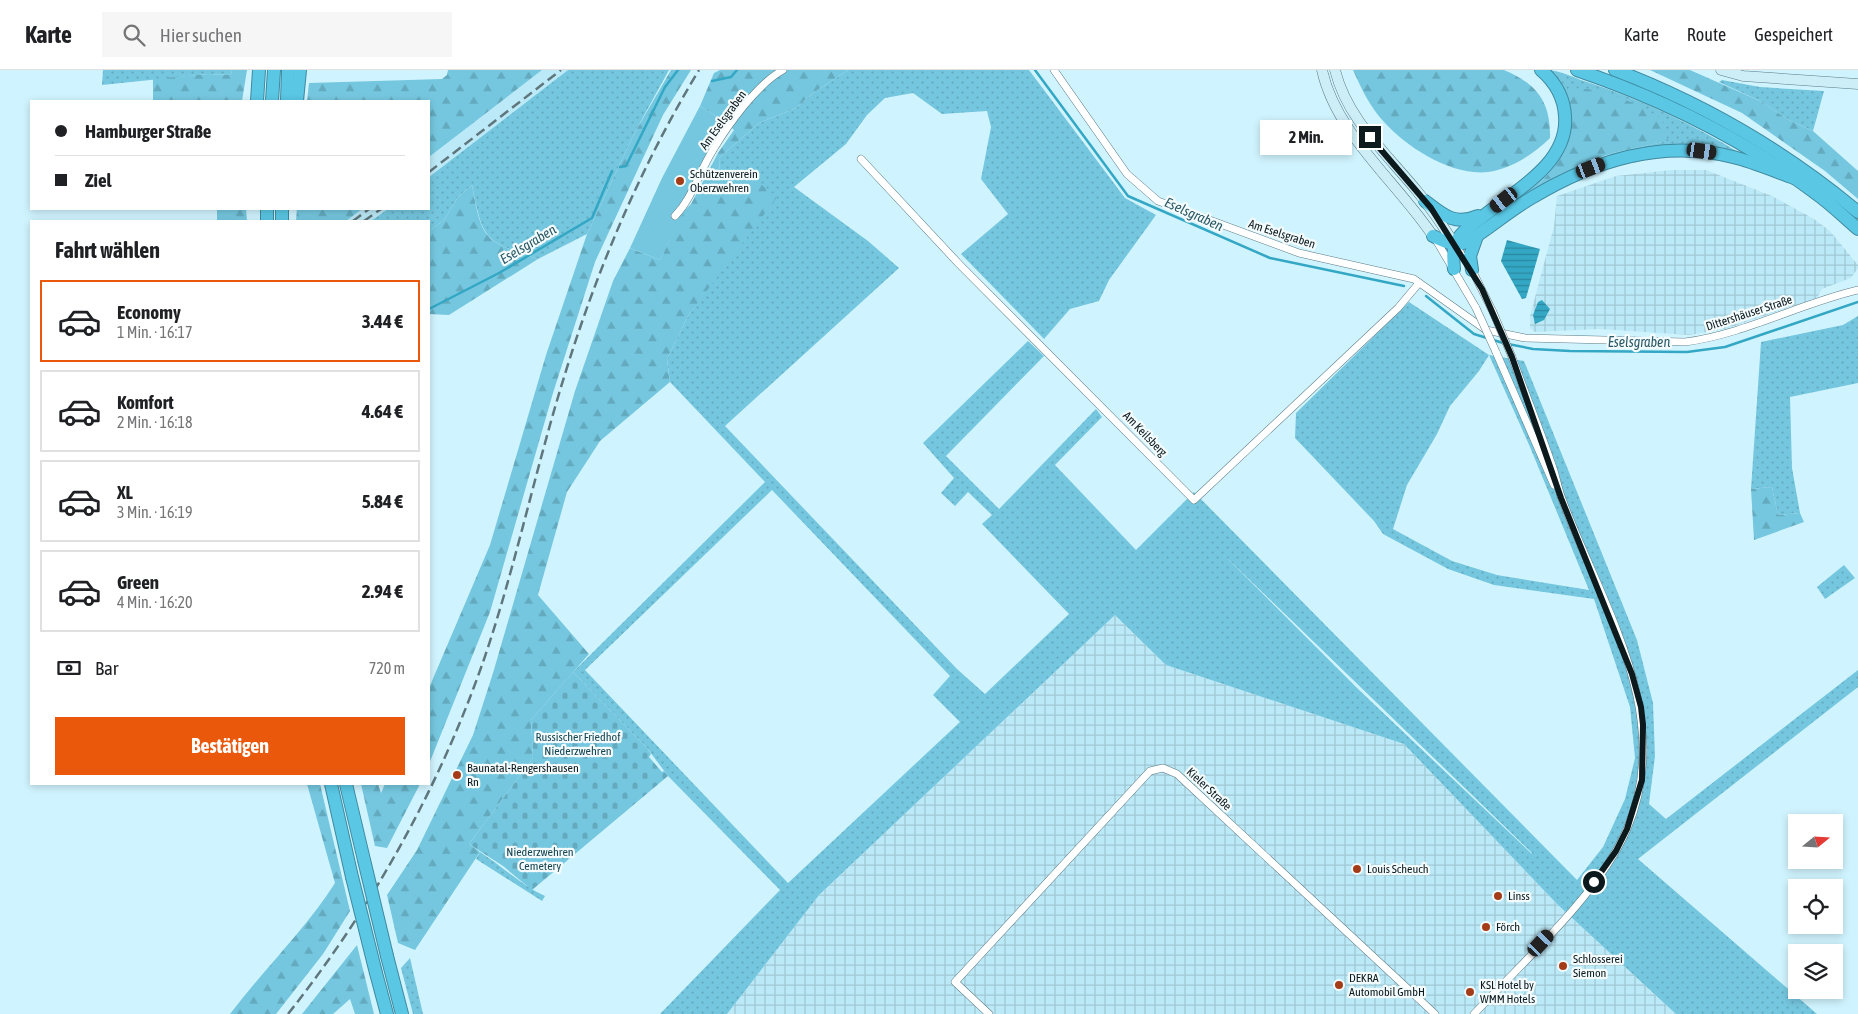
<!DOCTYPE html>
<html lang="de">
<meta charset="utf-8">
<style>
body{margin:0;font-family:"Asap Condensed",sans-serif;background:#f6f6f6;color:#202124;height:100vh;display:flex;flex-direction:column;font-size:19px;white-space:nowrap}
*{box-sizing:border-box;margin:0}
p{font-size:16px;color:#757577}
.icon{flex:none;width:28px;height:28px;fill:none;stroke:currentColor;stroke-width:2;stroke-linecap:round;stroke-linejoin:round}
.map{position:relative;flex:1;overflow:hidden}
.sheet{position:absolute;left:30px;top:150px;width:400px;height:565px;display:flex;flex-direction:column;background:#fff;border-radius:0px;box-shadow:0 2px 8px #0003}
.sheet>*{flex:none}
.guide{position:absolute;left:30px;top:30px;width:400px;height:110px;border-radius:0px;box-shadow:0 2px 8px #0003;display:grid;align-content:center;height:110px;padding:0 25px;background:#fff}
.needle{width:32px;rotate:72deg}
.tools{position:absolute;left:1788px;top:744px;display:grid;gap:10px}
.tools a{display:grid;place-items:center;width:55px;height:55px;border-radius:0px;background:#fff;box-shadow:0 2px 8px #0003;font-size:25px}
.end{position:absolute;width:22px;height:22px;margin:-11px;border:6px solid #0c191d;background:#fff;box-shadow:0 0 0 2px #fff}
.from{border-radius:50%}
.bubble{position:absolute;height:35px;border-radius:0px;background:#fff;box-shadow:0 2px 8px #0003;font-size:16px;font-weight:700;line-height:35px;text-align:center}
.car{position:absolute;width:15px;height:30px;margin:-15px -8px;border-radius:6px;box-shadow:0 0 4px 1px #0007;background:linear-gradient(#222 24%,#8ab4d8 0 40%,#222 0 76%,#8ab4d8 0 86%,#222 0)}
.guide b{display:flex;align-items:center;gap:18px;height:48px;font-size:19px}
.guide b+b{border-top:1px solid #e0e0e0}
.guide i{width:12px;height:12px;background:#202124}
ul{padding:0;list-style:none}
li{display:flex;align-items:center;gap:15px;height:82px;margin:0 10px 8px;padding:0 15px;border:2px solid #e0e0e0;border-radius:0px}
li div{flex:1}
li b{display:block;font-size:19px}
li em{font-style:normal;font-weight:700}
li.selected{border-color:#ea580c}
li>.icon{width:45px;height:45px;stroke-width:1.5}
h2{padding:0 25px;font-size:22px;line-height:60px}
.pay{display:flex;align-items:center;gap:12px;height:55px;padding:0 25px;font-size:19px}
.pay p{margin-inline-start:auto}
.cta{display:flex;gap:10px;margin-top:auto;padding:10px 25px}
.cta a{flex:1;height:58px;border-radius:0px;background:#ea580c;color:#fff;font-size:20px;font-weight:700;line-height:58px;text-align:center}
header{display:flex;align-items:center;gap:30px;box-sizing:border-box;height:70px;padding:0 25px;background:#fff;border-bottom:1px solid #e0e0e0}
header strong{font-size:24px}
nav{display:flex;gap:28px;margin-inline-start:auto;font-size:18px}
.search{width:350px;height:45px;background:#f6f6f6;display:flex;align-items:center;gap:12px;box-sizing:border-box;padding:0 18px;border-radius:0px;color:#757577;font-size:19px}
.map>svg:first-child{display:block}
</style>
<header>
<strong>Karte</strong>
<div class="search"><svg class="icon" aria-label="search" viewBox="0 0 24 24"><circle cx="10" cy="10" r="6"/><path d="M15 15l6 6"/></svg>Hier suchen</div>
<nav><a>Karte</a><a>Route</a><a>Gespeichert</a></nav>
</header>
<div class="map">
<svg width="1858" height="944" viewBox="0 0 1858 944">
<defs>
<pattern id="industrial-grid" width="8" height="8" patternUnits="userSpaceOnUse" patternTransform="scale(1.25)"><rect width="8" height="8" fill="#bce9f7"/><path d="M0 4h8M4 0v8" fill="none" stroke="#a0c7d3"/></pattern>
<pattern id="grass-dots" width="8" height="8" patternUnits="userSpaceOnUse" patternTransform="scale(1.25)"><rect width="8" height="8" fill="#75c7df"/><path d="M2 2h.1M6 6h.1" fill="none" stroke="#64aabf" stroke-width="1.8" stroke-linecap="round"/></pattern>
<pattern id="forest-firs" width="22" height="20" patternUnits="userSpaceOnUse" patternTransform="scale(1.25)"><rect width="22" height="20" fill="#75c7df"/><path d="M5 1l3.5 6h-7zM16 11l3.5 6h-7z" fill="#64aabf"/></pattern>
<pattern id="cemetery-stones" width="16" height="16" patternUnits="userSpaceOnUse" patternTransform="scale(1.25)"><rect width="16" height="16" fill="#75c7df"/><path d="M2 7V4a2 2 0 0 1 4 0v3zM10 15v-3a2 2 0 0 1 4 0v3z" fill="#64aabf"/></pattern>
<pattern id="water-rules" width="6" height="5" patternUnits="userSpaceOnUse" patternTransform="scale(1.25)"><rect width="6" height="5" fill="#33a7c4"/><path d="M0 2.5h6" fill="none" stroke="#2a879f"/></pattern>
</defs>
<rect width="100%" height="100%" fill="#d0f4ff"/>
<g fill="#bce9f7">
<path d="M542 0H568L429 107V87Z"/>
<path d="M362 139H388L371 151H346Z"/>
</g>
<g fill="url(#industrial-grid)">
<path d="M1671 100H1706L1772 126 1814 149 1830 161 1858 195V198L1851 208 1822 219 1817 228 1726 259 1689 265 1599 259 1535 262 1530 258V246L1554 156 1557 126 1616 106Z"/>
<path d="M1115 545 1166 595 1404 674 1558 835 1676 944H727L819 825Z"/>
</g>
<g fill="url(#grass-dots)" fill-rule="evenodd">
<path d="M103 0H232L231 5 208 4 102 15Z"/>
<path d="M568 0H669L635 62 587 164 538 189C485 171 483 172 472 115L458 127 444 150 429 161V151H371L388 139H429V107Z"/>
<path d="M848 0H1029L1125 128 1156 145 1109 210 1099 231 1070 239 1044 269 961 184 1008 144 981 109 991 57 987 41 942 44 913 23 885 28 867 45 846 74 794 117 868 171 899 198 725 356 957 599 985 624 1069 544 982 454 992 445 968 422 955 436 941 423 954 408 923 373 1028 271 1044 286 946 386 999 439 1096 339 1102 347 1055 395 1136 480 1194 422 1577 810 1603 777 1625 729 1635 688 1630 637 1594 529 1494 515 1448 499 1383 464 1374 451 1295 368 1296 343 1409 232 1489 285 1524 291 1637 570 1653 633 1655 686 1649 734 1666 749 1858 600V617L1638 789 1817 944H1676L1558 835 1404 674 1166 595 1115 545 819 825 727 944H660L780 820 668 706 647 678 573 602 765 412 670 312 667 289 688 246 718 204 753 108H720L719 88 759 53 796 38 813 23ZM1489 285 1530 377 1589 520 1497 505 1452 491 1393 459 1407 415 1437 364 1450 336 1479 301ZM772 420 950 606 933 625 960 652 788 813 585 600ZM1223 484 1532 783V784L1357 618Z"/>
<path d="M1547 0C1559 0 1572 7 1584 11 1640 29 1696 55 1746 87L1634 81 1492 146 1556 93 1568 72 1560 92 1539 114 1613 83 1667 71 1569 31Z"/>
<path d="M1722 10 1760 17 1824 21 1813 61 1789 50 1760 31 1719 12Z"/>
<path d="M1858 246V313L1790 327 1792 398 1800 443 1778 445 1772 417 1751 419 1761 272 1843 255Z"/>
<path d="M1844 495 1855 508 1825 529 1817 517Z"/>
<path d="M480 782C502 796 521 815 545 826L542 831 476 789Z"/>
<path d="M410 888 423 944H413L401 898Z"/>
</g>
<g fill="url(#forest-firs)">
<path d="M232 0H247L242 31H153V9L208 4 231 5Z"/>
<path d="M448 0H542L429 87V31H307L309 13 442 9 447 5Z"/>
<path d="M671 0H691L663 45 595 192 553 323 490 542 429 694V618L490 475 546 285 587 164 635 62Z"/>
<path d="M720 0H848L813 23 796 38 759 53 719 88 720 108H753L777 127 688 246 667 289 670 312 600 371 567 422 538 525 589 584 531 650 533 688 469 774 480 782 415 880 398 873 387 825 417 780 473 665 493 603 575 321 613 211 630 178 660 190 683 142 691 134 718 83 734 60 728 54 700 36 714 3Z"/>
<path d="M1353 0H1504C1537 14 1551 32 1550 68 1534 84 1511 99 1488 102 1451 106 1408 78 1384 52 1370 37 1361 18 1353 0Z"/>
<path d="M1650 0H1690L1760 31 1789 50 1813 61 1858 101V129L1825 101 1742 43Z"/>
<path d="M1571 18 1599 20 1636 34 1662 49 1668 71 1613 83 1592 90 1541 117 1539 114C1571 80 1574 69 1567 22Z"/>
<path d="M472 115C482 172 485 171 538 189L449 245 429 244V161L444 150 458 127Z"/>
<path d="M217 139H246L247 151H217Z"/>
<path d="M297 139H362L346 151H296Z"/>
<path d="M1772 417 1778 445 1800 443 1804 452 1754 470 1751 419Z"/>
<path d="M307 714H320L350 841 323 884 276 944H230C264 899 305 860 335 813Z"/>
<path d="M361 714H378L381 723 385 714H420L387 778 375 776Z"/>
<path d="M357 875 374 944H355L350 929 333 944H302Z"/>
</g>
<path fill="url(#cemetery-stones)" d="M573 602 647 678 651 684 649 687 662 702 664 701 668 706 532 820 503 796 469 774 533 688 531 650Z"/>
<path fill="#75c7df" d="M700 36 728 54 660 190 630 178 662 108Z"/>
<g fill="url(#water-rules)">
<path d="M1507 170 1540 179 1526 228 1522 229 1501 191Z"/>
<path d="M1542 230 1550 239 1544 250 1535 254 1533 245 1538 232Z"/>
</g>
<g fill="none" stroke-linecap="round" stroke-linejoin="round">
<g stroke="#33a7c4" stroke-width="2.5">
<path d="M1035 0 1128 126 1270 188 1404 216"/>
<path d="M712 11 731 7 737 0"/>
<path d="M620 97 626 96 665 17 678 0"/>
<path d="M1426 226 1474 264 1503 273 1533 279 1570 281 1687 282 1725 277 1858 232"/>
<path d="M429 239 499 203 592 148 612 101"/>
</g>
<defs>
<g id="minor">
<path d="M1054 0 1127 104 1158 131 1299 183 1414 209 1486 260 1525 268 1685 272C1745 264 1799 234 1858 220"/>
<path d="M861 89 959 194 1194 430 1398 238 1419 213"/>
<path d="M675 146C693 127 699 102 713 80 728 55 757 14 783 0"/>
<path d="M1436 170 1476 238"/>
<path d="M1455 175 1472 200 1493 242"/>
<path d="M1496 282 1554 415"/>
<path d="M989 944 955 912 1150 701 1163 698 1177 704 1435 944"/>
<path d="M1474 944C1523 892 1600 823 1627 759 1676 645 1601 534 1562 429 1559 421 1557 412 1555 404 1542 364 1526 326 1512 287"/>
</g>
<g id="secondary">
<path d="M1322 0C1336 64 1397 112 1433 166"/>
<path d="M1335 0C1347 49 1386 83 1417 121 1431 138 1443 156 1455 175"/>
<path d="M1721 0 1743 6 1858 14"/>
</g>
<g id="motorway">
<path d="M1577 0C1662 29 1742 68 1814 122 1830 133 1844 147 1858 159"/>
<path d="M1615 0C1704 34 1785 81 1858 142"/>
<path d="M257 31 259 0"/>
<path d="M272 31 274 0"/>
<path d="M287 31 288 0"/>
<path d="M297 31 300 0"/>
<path d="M1425 131C1443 145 1455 156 1478 146"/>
<path d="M267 151V139"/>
<path d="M282 151V139"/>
<path d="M1433 166C1445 172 1454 177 1467 172 1490 158 1510 140 1533 127 1595 90 1662 69 1733 87 1754 92 1774 101 1794 108"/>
<path d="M1454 199C1453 188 1452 178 1458 169 1463 160 1473 154 1481 148 1513 122 1569 94 1565 46 1564 27 1555 12 1541 0"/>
<path d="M1472 200 1470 186 1477 166"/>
<path d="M331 714 352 807"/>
<path d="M346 714 364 790"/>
<path d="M387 886 402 944"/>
<path d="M376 903 387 944"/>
</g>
</defs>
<use href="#minor" stroke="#5b7b85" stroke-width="8"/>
<use href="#secondary" stroke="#5b7b85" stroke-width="11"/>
<use href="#motorway" stroke="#3f8a9f" stroke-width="14"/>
<use href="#minor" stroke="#fff" stroke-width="7"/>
<use href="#secondary" stroke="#ceeef7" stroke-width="10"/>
<use href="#motorway" stroke="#5ac7e5" stroke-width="12"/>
<g stroke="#5f767d" stroke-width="2.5" stroke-dasharray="10 5" stroke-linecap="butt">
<path d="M429 102 561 0"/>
<path d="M353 151 369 139"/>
<path d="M364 151 381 139"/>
<path d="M288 944C371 839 437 722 482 595 515 500 535 400 565 304 598 197 641 96 699 0"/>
</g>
<defs>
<g id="minor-bridge">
<path d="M1476 238 1496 282"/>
<path d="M1493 242 1512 287"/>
</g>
<g id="motorway-bridge">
<path d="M364 790 387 886"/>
<path d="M352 807 376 903"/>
</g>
</defs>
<use href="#minor-bridge" stroke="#5b7b85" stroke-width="8" stroke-linecap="butt"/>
<use href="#motorway-bridge" stroke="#3f8a9f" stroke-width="14" stroke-linecap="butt"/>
<use href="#minor-bridge" stroke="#fff" stroke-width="7"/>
<use href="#motorway-bridge" stroke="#5ac7e5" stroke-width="12"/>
</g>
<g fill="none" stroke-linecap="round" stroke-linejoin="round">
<path stroke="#0c191d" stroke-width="6" d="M1370 67 1431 138 1482 219 1512 287 1561 428 1632 604 1641 637 1643 655 1642 710 1627 759 1616 781 1594 812"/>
</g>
<g fill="#a33c17" stroke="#f4fbfd" stroke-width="2">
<circle cx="680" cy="111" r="5"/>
<circle cx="457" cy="705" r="5"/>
<circle cx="1357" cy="799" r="5"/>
<circle cx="1498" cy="826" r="5"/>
<circle cx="1486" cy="857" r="5"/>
<circle cx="1563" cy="896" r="5"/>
<circle cx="1339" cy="915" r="5"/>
<circle cx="1470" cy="922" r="5"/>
</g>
<g text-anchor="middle" stroke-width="4.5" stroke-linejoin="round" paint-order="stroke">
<g font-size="12" fill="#0c191d" stroke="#f4fbfd">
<text transform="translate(723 50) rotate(-54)" y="4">Am Eselsgraben</text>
<text transform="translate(1282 164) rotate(18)" y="4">Am Eselsgraben</text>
<text transform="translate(1749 243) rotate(-18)" y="4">Dittershäuser Straße</text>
<text transform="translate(1145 364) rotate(46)" y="4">Am Keilsberg</text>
<text transform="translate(1209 719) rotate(43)" y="4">Kieler Straße</text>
</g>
<g font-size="12" fill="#0c191d" stroke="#f4fbfd" text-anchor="start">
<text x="690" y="108">Schützenverein<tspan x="690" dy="14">Oberzwehren</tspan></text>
<text x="467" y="702">Baunatal-Rengershausen<tspan x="467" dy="14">Rn</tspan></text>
<text x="1367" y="803">Louis Scheuch</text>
<text x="1508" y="830">Linss</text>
<text x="1496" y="861">Förch</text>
<text x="1573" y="893">Schlosserei<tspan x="1573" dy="14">Siemon</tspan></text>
<text x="1349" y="912">DEKRA<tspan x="1349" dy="14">Automobil GmbH</tspan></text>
<text x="1480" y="919">KSL Hotel by<tspan x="1480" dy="14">WMM Hotels</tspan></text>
</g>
<g font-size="12" fill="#144451" stroke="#f4fbfd">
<text x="578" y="671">Russischer Friedhof<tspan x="578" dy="14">Niederzwehren</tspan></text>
<text x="540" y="786">Niederzwehren<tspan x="540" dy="14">Cemetery</tspan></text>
</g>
<g font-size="14" font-style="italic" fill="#2a5865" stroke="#f4fbfd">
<text transform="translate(1194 144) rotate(24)" y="5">Eselsgraben</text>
<text transform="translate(528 174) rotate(-31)" y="5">Eselsgraben</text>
<text x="1639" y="277">Eselsgraben</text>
</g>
</g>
</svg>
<div class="tools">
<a><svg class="needle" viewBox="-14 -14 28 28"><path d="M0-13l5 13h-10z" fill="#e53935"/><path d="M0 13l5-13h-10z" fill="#757577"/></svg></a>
<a><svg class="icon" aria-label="locate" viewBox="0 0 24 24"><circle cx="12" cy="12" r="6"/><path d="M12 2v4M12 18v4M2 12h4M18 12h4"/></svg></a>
<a><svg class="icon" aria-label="layers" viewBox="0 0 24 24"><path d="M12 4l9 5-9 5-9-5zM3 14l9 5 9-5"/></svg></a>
</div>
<i class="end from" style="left:1594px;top:812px"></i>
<i class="end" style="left:1370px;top:67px"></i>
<div class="bubble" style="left:1260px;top:50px;width:92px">2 Min.</div>
<i class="car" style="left:1702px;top:81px;rotate:98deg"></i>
<i class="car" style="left:1591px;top:98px;rotate:69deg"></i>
<i class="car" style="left:1504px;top:130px;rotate:232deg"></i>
<i class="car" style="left:1541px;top:873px;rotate:43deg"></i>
<div class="guide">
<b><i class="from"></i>Hamburger Straße</b>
<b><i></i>Ziel</b>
</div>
<section class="sheet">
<h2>Fahrt wählen</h2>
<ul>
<li class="selected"><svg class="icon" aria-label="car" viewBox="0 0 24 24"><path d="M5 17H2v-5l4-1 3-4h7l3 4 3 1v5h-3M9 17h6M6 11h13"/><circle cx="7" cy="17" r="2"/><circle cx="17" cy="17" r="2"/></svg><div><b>Economy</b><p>1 Min. · 16:17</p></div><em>3.44 €</em></li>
<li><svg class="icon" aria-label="car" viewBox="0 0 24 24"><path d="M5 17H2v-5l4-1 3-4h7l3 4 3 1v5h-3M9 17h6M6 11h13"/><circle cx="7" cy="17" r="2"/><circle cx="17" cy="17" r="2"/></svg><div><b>Komfort</b><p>2 Min. · 16:18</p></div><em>4.64 €</em></li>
<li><svg class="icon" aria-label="car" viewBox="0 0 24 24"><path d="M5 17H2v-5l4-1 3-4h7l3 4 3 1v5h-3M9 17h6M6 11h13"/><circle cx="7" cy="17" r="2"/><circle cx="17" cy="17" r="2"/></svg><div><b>XL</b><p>3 Min. · 16:19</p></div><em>5.84 €</em></li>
<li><svg class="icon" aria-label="car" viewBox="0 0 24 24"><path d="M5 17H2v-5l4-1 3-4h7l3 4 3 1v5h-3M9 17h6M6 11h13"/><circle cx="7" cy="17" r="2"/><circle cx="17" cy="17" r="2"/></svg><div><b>Green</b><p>4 Min. · 16:20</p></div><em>2.94 €</em></li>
</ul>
<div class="pay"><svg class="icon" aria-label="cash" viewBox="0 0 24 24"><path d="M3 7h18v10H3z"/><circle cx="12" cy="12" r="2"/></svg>Bar<p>720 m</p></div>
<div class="cta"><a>Bestätigen</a></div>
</section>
</div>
